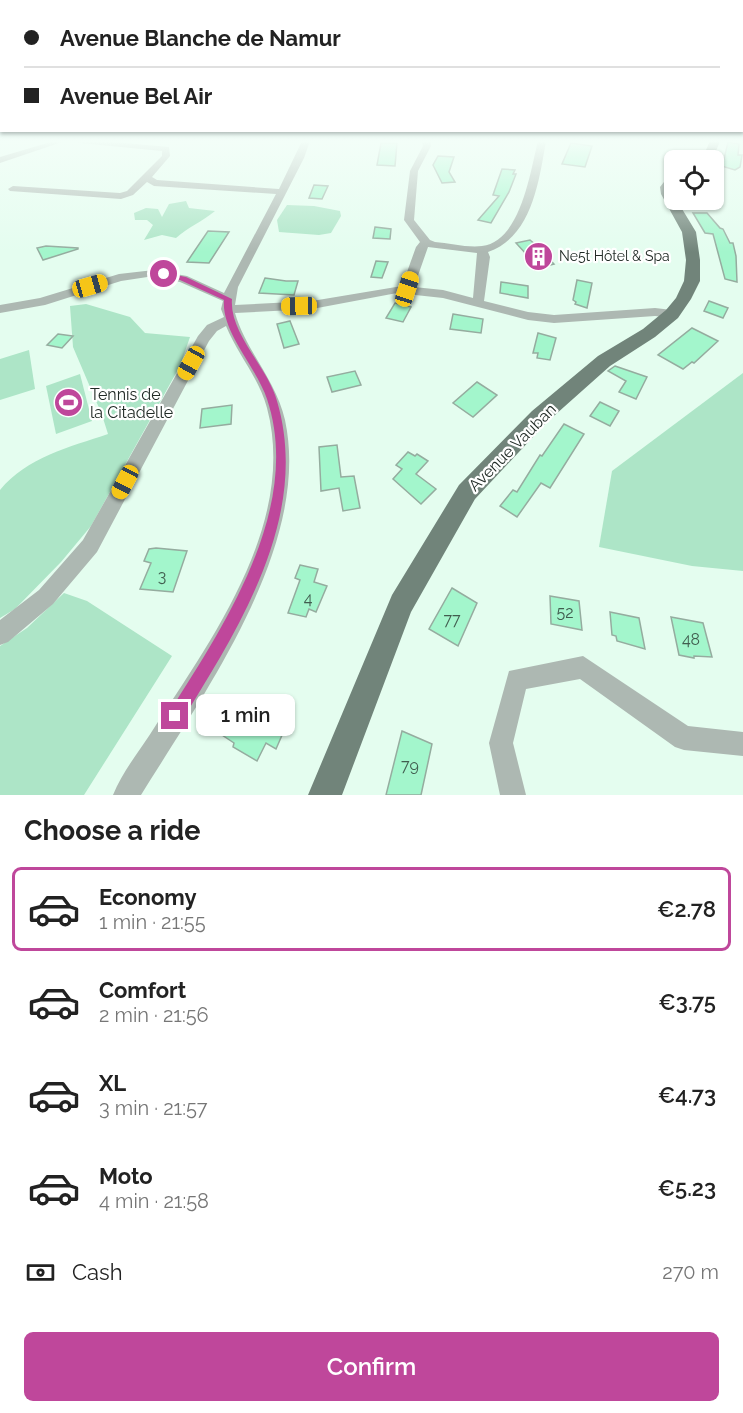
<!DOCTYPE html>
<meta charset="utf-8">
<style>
body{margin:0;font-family:Raleway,sans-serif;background:#f6f6f6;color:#222;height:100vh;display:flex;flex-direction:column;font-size:22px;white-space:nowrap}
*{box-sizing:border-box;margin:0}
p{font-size:20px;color:#767676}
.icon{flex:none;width:33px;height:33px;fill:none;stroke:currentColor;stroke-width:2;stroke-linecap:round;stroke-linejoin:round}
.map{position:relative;height:795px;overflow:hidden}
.sheet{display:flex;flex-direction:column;background:#fff;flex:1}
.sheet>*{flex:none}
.hud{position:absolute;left:0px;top:0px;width:744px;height:132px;box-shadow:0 2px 4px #0004;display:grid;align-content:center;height:132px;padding:0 24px;background:#fff}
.fabs{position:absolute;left:664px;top:150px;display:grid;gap:12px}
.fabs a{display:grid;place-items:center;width:60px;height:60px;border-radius:9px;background:#fff;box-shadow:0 2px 4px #0004;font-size:30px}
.end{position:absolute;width:27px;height:27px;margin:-14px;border:8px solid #bf479b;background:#fff;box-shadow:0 0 0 3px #fff}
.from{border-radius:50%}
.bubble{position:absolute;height:42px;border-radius:9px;background:#fff;box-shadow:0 2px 4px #0004;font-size:20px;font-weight:600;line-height:42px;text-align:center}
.car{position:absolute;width:18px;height:36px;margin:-18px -9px;border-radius:8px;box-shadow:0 0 4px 2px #0007;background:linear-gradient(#f5c518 24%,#345 0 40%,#f5c518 0 76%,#345 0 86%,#f5c518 0)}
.hud b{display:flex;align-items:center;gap:21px;height:57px;font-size:22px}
.hud b+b{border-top:2px solid #e0e0e0}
.hud i{width:15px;height:15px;background:#222}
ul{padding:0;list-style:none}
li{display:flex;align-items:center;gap:18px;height:84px;margin:0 12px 9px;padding:0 12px;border:3px solid transparent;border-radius:9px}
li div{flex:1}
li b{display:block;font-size:22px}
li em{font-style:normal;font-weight:600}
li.selected{border-color:#bf479b}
li>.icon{width:54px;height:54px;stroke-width:1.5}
h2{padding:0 24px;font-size:27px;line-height:72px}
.pay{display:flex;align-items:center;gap:15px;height:66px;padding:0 24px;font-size:22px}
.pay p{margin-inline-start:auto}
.button{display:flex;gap:12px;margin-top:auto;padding:12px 24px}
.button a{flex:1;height:69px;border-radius:9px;background:#bf479b;color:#fff;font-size:24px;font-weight:600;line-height:69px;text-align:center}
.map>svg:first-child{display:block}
</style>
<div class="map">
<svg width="743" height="795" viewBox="0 0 743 795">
<rect width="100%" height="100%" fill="#e4fdef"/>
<g fill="#ade5c7">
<path d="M186 201 189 208 215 211C202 222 188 227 176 238L162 235 144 240 153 225 147 220H135L134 213 146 208 158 209 162 217 169 204Z"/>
<path d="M287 205 314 206 340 211 341 216 331 233 319 235 279 232 277 220Z"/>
<path d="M86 304 130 317 145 333 190 337 180 366 91 526 61 562 15 609 0 618V490C27 457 70 447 108 434L102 415 73 347 70 306Z"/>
<path d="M29 350 35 389 0 400V359Z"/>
<path d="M743 373V571L692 566 599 547 612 471Z"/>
<path d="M80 374 92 421 56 434 46 386Z"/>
<path d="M64 593 87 601 172 656 84 795H0V646L27 628Z"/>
</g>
<g fill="#a3f6cc" stroke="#95ac9f" stroke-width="1.5">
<path d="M728 142 739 144 738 155H742L740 167 735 170 718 165 724 159Z"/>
<path d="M381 143H397L395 166 377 165Z"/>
<path d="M571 143 592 146 585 167 562 164Z"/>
<path d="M438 156 454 157 449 172 455 182 442 183 433 165Z"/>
<path d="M502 169 515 170 513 174H516L509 192 491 223 478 220 499 196 493 195Z"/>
<path d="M314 185 328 186 322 199 309 198Z"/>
<path d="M693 213H707L720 228 723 229 730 243H733L736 256 737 282 725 279 713 234 705 233Z"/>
<path d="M375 227 391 229 390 239 373 238Z"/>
<path d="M208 231 229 232 209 263 187 262Z"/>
<path d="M530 240 536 245 554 264 539 268 516 243Z"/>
<path d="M46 246 78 248V249L43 260 37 248Z"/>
<path d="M376 261 388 262 382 278 371 277Z"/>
<path d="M265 278 286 281H298L294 295 259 293Z"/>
<path d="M577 280 592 283 587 308 575 304 576 302 573 300Z"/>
<path d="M501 282 528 286V298L500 293Z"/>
<path d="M709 301 728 308 723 318 704 311Z"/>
<path d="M395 303 411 307 403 322 386 318Z"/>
<path d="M453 314 483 319 481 333 450 329Z"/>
<path d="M290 321 299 344 284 348 277 324Z"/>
<path d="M692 328 718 341 694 363 692 362 683 369 658 355Z"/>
<path d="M538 333 556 338 550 360 537 358 538 353H533Z"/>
<path d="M58 334 73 336 62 348 47 345Z"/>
<path d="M615 366 647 377 636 399 619 392 626 381 608 371Z"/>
<path d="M355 371 361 385 332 392 327 377Z"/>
<path d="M477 382 497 395 473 417 453 403Z"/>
<path d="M600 402 619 411 610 426 590 416Z"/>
<path d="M232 405 231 424 200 428 202 409Z"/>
<path d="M564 424 584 434 550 488 541 483 517 517 500 506 513 490 517 492 540 455 542 456Z"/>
<path d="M337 445 341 477 354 476 360 508 343 511 339 488 321 491 319 447Z"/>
<path d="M408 452 415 456 417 454 428 461 416 474 436 489 421 504 393 479 402 469 396 465Z"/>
<path d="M156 548 187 551 173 592 140 589 151 563 144 561 149 549Z"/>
<path d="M300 565 318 569 314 582 327 586 316 612 309 609 306 617 288 613 300 580 295 578Z"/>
<path d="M452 588 477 603 458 646 429 629Z"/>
<path d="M550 596 579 601 582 630 551 624Z"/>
<path d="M610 612 639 618 645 649 617 641 616 636 612 635Z"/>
<path d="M671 617 703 623 712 657 694 656V658L679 655Z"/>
<path d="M230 706 249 718 257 708 286 726 276 749 266 743 257 761 233 747 234 743 216 731Z"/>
<path d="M402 731 432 744 421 795H386Z"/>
</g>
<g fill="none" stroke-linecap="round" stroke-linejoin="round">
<g fill="#adb8b2" fill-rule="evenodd">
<path d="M54 141H65L0 163V157Z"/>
<path d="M76 141H103L169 147 170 156 152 177 157 180 279 189 302 141H310L304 158 238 287 235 305 312 301 402 286 416 247 420 242 404 220 410 171 423 146 422 141H430L431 146 418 171 414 220 430 240 435 242C449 243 468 248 482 246 521 241 530 172 538 141H546C539 181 532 237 488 252L490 257 484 301 528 312 554 315 655 308 672 310 678 314 672 318 655 316 554 323 528 320 443 298 397 293 312 309 235 313C246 351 276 380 285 420 312 545 204 693 141 795H113C123 770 142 748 156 725 214 636 297 521 267 408 259 378 238 355 226 326L217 331 209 341 97 552 53 604 8 642 0 645V620L39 590 83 540 198 336 207 325 224 317 221 309 223 301 180 282 154 276 121 281 45 305 0 313V305L40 298 119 274 154 270 187 276 224 293 276 194 154 186 147 182 133 195 121 199 10 191 8 189 13 186 120 193 127 191 162 156V151L80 143ZM428 247 477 253 473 298 443 290 414 287Z"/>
<path d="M583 656 688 726 743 732V756L684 750 675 747 580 679 526 689 513 743 526 795H500L489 743 509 671Z"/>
</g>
<g fill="#71847a" fill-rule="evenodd">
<path d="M710 141H720L716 151 707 160H696L706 150Z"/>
<path d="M675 171 673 194 696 232 700 260V281L691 299 678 318 655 337 610 366 546 423 475 499 411 612 342 795H308L392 595 459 485 532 411 598 356 643 329 666 310 676 298 684 281 686 260 682 232 661 194 660 187 671 173Z"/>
</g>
</g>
<linearGradient id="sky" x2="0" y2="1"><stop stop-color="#82c4d2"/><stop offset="0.56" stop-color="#f3fef8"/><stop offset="1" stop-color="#f3fef8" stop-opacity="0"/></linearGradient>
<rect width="743" height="252" fill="url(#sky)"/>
<path fill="#bf479b" d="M161 272 186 277 232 299C229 334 268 367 277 401 311 516 239 628 181 722L175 724 170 722 168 716 170 711C225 624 303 507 267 399 257 368 221 332 224 300L180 280 161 276Z"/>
<defs>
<symbol id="building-disc" viewBox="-11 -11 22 22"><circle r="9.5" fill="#bf479b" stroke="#fff"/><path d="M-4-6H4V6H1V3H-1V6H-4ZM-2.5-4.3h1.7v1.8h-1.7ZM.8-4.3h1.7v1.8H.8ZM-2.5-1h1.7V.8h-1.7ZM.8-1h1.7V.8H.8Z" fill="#fff"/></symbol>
<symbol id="stadium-disc" viewBox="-11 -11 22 22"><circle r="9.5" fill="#bf479b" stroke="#fff"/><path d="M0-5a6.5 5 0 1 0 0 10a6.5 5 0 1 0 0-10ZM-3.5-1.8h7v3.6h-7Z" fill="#fff"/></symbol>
</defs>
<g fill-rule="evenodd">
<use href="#building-disc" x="522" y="240" width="33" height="33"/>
<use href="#stadium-disc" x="52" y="386" width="33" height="33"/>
</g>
<g text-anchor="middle" stroke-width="4.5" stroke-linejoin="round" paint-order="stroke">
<g font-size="14" fill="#202a25" stroke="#fff" text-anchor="start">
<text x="559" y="261">Ne5t Hôtel &amp; Spa</text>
</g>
<g font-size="16" fill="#202a25" stroke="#fff" text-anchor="start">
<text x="90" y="400">Tennis de<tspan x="90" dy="18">la Citadelle</tspan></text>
</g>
<g font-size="16" fill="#202a25" stroke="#fff">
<text transform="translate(512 447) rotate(-45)" y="6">Avenue Vauban</text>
</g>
<g font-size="16" fill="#415d4f">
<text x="162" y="582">3</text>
<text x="308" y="604">4</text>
<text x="565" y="618">52</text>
<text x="452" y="625">77</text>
<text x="691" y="645">48</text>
<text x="410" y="771">79</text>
</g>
</g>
</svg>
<div class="fabs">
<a><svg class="icon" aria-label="locate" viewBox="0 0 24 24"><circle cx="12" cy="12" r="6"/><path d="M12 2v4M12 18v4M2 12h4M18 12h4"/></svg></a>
</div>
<i class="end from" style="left:164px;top:274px"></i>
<i class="end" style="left:175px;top:716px"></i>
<div class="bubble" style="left:196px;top:694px;width:99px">1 min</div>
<i class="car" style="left:90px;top:286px;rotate:74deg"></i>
<i class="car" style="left:407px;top:289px;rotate:18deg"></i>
<i class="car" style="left:299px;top:306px;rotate:269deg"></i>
<i class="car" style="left:191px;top:363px;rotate:209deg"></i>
<i class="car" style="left:125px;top:482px;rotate:208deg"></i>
<div class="hud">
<b><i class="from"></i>Avenue Blanche de Namur</b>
<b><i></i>Avenue Bel Air</b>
</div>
</div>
<section class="sheet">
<h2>Choose a ride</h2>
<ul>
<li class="selected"><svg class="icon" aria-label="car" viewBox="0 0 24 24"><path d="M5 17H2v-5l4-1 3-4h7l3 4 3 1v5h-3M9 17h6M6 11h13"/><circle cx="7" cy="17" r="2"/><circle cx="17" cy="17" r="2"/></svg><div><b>Economy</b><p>1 min · 21:55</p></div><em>€2.78</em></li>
<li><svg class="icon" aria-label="car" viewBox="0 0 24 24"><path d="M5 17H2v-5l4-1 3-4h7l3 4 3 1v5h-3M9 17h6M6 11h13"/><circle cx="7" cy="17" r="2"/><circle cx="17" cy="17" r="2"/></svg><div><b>Comfort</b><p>2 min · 21:56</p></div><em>€3.75</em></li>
<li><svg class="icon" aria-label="car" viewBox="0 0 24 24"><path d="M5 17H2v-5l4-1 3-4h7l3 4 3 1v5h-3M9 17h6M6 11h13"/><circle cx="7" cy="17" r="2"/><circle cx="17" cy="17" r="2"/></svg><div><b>XL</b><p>3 min · 21:57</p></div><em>€4.73</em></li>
<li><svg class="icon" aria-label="car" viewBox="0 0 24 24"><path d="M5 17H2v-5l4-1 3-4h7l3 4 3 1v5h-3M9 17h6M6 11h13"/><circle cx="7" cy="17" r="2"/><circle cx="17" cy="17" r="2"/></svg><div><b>Moto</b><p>4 min · 21:58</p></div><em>€5.23</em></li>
</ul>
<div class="pay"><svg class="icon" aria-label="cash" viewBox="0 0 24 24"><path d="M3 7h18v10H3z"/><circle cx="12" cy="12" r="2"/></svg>Cash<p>270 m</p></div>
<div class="button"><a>Confirm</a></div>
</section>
